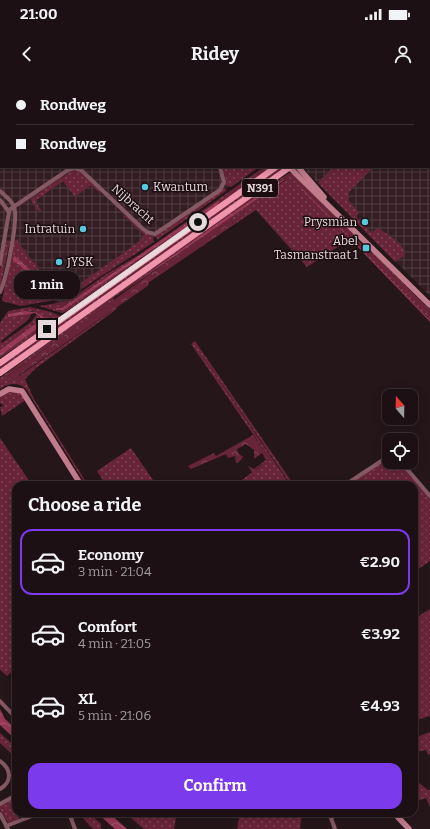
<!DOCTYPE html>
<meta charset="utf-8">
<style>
body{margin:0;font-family:Bitter,serif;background:#25191d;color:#f1f3f6;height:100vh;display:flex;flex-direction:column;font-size:15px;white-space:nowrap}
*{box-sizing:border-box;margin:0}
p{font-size:13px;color:#a09da0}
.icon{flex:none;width:22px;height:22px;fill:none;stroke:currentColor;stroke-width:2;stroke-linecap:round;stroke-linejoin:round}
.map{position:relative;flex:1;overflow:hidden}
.details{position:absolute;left:12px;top:401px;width:406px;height:336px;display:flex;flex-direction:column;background:#1c1014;border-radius:12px;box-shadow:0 2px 10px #0003,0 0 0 1px #3a3034}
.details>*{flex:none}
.banner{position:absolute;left:0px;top:0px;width:430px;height:88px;box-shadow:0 2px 10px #0003,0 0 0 1px #3a3034;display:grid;align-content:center;height:88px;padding:0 16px;background:#1c1014}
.needle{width:26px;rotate:340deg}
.buttons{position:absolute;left:382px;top:309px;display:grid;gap:8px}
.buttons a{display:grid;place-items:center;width:36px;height:36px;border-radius:8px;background:#1c1014;box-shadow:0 2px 10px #0003,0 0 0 1px #3a3034;font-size:20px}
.end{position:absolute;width:18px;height:18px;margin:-9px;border:5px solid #e6dadd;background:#111;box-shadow:0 0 0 2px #111}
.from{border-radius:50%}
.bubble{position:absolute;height:28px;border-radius:12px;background:#1c1014;box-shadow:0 2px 10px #0003,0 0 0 1px #3a3034;font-size:13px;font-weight:700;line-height:28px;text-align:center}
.banner b{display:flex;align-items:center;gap:14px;height:38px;font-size:15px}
.banner b+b{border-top:1px solid #3a3034}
.banner i{width:10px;height:10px;background:#f1f3f6}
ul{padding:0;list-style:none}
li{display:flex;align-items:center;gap:12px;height:66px;margin:0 8px 6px;padding:0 8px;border:2px solid transparent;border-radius:12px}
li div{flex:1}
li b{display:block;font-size:15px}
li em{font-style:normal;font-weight:700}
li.selected{border-color:#7c3aed}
li>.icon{width:36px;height:36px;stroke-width:1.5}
h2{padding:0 16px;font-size:18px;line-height:48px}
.button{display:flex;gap:8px;margin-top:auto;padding:8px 16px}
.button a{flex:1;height:46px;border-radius:12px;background:#7c3aed;color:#fff;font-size:16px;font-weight:700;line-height:46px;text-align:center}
.status{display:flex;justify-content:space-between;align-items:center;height:28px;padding:0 20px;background:#1c1014;direction:ltr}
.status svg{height:11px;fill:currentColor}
header{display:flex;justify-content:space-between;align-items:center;height:52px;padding:0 16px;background:#1c1014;font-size:18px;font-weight:700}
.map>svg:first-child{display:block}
</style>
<div class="status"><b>21:00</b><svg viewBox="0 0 49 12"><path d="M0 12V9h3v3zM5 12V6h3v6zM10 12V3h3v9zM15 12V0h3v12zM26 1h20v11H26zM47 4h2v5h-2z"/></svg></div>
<header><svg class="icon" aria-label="back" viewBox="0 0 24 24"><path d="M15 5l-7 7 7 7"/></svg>Ridey<svg class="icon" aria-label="person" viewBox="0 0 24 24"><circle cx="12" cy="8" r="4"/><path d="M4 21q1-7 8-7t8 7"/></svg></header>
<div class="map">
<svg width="430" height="749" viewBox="0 0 430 749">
<defs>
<pattern id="industrial-grid" width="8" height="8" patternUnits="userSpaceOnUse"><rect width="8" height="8" fill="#341e24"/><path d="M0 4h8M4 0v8" fill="none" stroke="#513e43"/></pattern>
<pattern id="grass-dots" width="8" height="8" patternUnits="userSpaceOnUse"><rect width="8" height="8" fill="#68253a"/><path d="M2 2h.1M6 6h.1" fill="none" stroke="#7e4456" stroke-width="1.8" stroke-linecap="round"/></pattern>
<pattern id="forest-crowns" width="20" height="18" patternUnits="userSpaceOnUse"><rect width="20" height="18" fill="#68253a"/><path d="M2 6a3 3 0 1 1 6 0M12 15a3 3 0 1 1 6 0" fill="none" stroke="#7e4456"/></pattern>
<pattern id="water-waves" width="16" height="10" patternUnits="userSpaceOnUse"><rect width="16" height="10" fill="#973856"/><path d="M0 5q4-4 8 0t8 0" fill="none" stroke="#a6546e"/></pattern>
</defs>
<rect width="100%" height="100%" fill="#25161a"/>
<path fill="url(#industrial-grid)" d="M0 0H430V216L302 87H429V1H1V87H256L58 226 36 196 12 174 0 169Z"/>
<g fill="url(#grass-dots)" fill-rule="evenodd">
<path d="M222 87H259L231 107 225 105 226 99Z"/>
<path d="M264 87H273L67 231 62 233 39 226 63 222 72 218 108 193 139 175ZM217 122 218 124 64 230 56 231 62 229Z"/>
<path d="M279 87H284L226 130 0 290V285Z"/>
<path d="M333 87H373L349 112 348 120 359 132 357 135V138L372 153 377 148C387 154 404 162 405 175L395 182 318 103Z"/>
<path d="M77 90 100 110 99 112 91 105 75 117 63 101 35 121 42 132 37 130 30 119 70 92Z"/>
<path d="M289 93 293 94 353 153 355 155 351 157 352 159 355 158 372 173 374 171 430 228V230L398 197 430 233V242L350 159 307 187 256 130 223 152 233 143 230 137 286 100 285 98 113 218 114 220 10 294 7 297 19 301V296L116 228 117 229 36 288 25 299 34 319 88 405H86L26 309C18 302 9 303 0 309V298L105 221 229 133Z"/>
<path d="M224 108 227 110 157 160 156 155Z"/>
<path d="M124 136H127L143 152 153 156 154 162 67 218 21 226 2 221 13 161 19 159 18 162 24 170 26 169 25 172 32 181 37 184 39 191 46 201 48 200 47 202 53 211 55 210 60 215 66 212 67 214 77 206V204L78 205 140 161 144 155ZM15 176 30 190 50 218 46 216 29 194 13 181V178Z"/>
<path d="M6 160 10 161 0 209V190Z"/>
<path d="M30 227 51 232 62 237 0 278V276L45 243 46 239 33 231 8 234V237L32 233 28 240 1 261 2 263 31 242 37 234 41 239 0 270V243L8 231Z"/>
<path d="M195 261 294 405H291L194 263 290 405H235L270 379 191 264Z"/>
<path d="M11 310 20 312 26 320 2 336 0 327 4 326 0 323V316Z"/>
<path d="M0 358 32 405H16V587L7 596 0 590Z"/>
<path d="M131 368 153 400 143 405H106L97 391Z"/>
<path d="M389 377V382H400L430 417V481L414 492V405H346Z"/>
<path d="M430 529V636L416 640 414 635V539Z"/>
<path d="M430 652V674L428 675 426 670 415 672 414 658Z"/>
<path d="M0 653 16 667V678L0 663Z"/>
<path d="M417 701 428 710H430V727L426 718 414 722V702Z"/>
<path d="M16 716V724L12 726 19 739 8 743 0 730V726Z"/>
<path d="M73 733H89L101 744V749H93L81 736 72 739 71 735Z"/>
<path d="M125 733H177L174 749H144Z"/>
<path d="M240 733H302L300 749H237Z"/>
</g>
<g fill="url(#forest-crowns)">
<path d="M230 137 233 144 223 152 148 203 149 205 19 295V301L7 297 10 294Z"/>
<path d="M375 175 430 230V233L375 176Z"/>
<path d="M253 355 270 379 252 392 248 386 254 389 266 380 262 373 254 379V370L246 364 237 369 238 373 243 377 238 383H236L235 376 228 378 226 374 191 389 188 386 214 373 216 376Z"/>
</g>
<g fill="url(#water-waves)">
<path d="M284 99H286L113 219 225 138Z"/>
<path d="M217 122 219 124 64 230H56V228H62Z"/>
<path d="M15 176 30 190 52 220C38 212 31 192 13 181V178Z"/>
<path d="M25 231 35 232 45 238V243L0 276V270L40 240V237L35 233 8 237V234Z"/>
<path d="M0 629 5 639 16 649V660L0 645Z"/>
<path d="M97 733H109L127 749H115Z"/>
</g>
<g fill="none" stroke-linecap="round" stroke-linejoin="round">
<g stroke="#973856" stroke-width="1">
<path d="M302 109 344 152"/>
<path d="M353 161 430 241"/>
</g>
<g stroke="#845963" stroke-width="4">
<path d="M0 111C5 116 12 120 14 127 19 138 6 200 0 212"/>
<path d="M0 120 9 132 0 184"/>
<path d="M9 130 68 90 75 88 82 91 143 149 147 152 155 154 220 110 224 102 220 87"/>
<path d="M401 382 430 416"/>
<path d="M345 405 389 376"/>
<path d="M0 621 16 638"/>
<path d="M0 681C11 689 13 701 0 709"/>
<path d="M0 724 16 715"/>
<path d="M69 733 75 749"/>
<path d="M355 733H359"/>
<path d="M0 734 8 749"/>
<path d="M6 746 40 733"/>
<path d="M335 749 331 738 338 733"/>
</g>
<g stroke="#c07b8c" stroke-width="5.5">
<path d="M223 0 224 1"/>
<path d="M289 87 430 225"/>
<path d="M298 87 324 117"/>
<path d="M0 314 9 309 22 311 81 405"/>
<path d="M394 733 409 749"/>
</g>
<g stroke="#ef96ad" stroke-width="6">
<path d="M371 1 372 0"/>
<path d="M382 1 383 0"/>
<path d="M0 283 276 87"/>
<path d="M0 293 290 87"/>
</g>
</g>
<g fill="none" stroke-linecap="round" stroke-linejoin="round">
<path stroke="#e6dadd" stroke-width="5" d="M47 249 198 142"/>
</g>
<g fill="#56c9e1" stroke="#1c0d11" stroke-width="1.5">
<circle cx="145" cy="107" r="4"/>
<circle cx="365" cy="142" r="4"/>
<circle cx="83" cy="149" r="4"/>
<rect x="362" y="164" width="8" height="8" rx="2"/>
<circle cx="59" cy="182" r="4"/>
</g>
<g text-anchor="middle" stroke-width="3" stroke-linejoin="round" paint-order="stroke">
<rect fill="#1c0d11" stroke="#a99ca0" stroke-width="1" x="242" y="99" width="36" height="18" rx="3"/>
<g font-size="11" font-weight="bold" fill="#e6dadd">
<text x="260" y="112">N391</text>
</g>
<g font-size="12" fill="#e6dadd" stroke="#1c0d11" text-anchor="end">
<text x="153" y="111" text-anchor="start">Kwantum</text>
<text x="357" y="146">Prysmian</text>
<text x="75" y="153">Intratuin</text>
<text x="358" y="165">Abel<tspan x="358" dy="14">Tasmanstraat 1</tspan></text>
<text x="67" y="186" text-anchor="start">JYSK</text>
</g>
<g font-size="12" fill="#e6dadd" stroke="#1c0d11">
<text transform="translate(133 124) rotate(42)" y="4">Nijbracht</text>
</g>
</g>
</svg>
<div class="buttons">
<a><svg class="needle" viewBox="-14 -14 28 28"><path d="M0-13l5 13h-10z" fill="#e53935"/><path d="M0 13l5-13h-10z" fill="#a09da0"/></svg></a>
<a><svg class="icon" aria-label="locate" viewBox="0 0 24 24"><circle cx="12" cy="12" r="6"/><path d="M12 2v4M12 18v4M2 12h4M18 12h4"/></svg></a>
</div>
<i class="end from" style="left:198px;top:142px"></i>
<i class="end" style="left:47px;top:249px"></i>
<div class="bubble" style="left:14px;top:191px;width:66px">1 min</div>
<div class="banner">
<b><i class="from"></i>Rondweg</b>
<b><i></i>Rondweg</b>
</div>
<section class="details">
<h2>Choose a ride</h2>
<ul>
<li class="selected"><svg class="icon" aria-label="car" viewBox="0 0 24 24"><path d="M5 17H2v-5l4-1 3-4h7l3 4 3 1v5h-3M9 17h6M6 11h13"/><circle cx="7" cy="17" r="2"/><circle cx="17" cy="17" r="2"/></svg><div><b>Economy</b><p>3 min · 21:04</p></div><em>€2.90</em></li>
<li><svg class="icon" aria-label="car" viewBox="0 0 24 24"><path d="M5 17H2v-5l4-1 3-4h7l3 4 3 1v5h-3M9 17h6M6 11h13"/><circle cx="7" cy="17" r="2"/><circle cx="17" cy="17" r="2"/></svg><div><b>Comfort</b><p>4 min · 21:05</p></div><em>€3.92</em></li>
<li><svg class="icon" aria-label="car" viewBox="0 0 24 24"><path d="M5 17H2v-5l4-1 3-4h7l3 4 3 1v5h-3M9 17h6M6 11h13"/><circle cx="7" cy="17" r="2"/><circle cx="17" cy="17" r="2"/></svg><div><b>XL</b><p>5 min · 21:06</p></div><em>€4.93</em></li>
</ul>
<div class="button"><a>Confirm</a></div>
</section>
</div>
